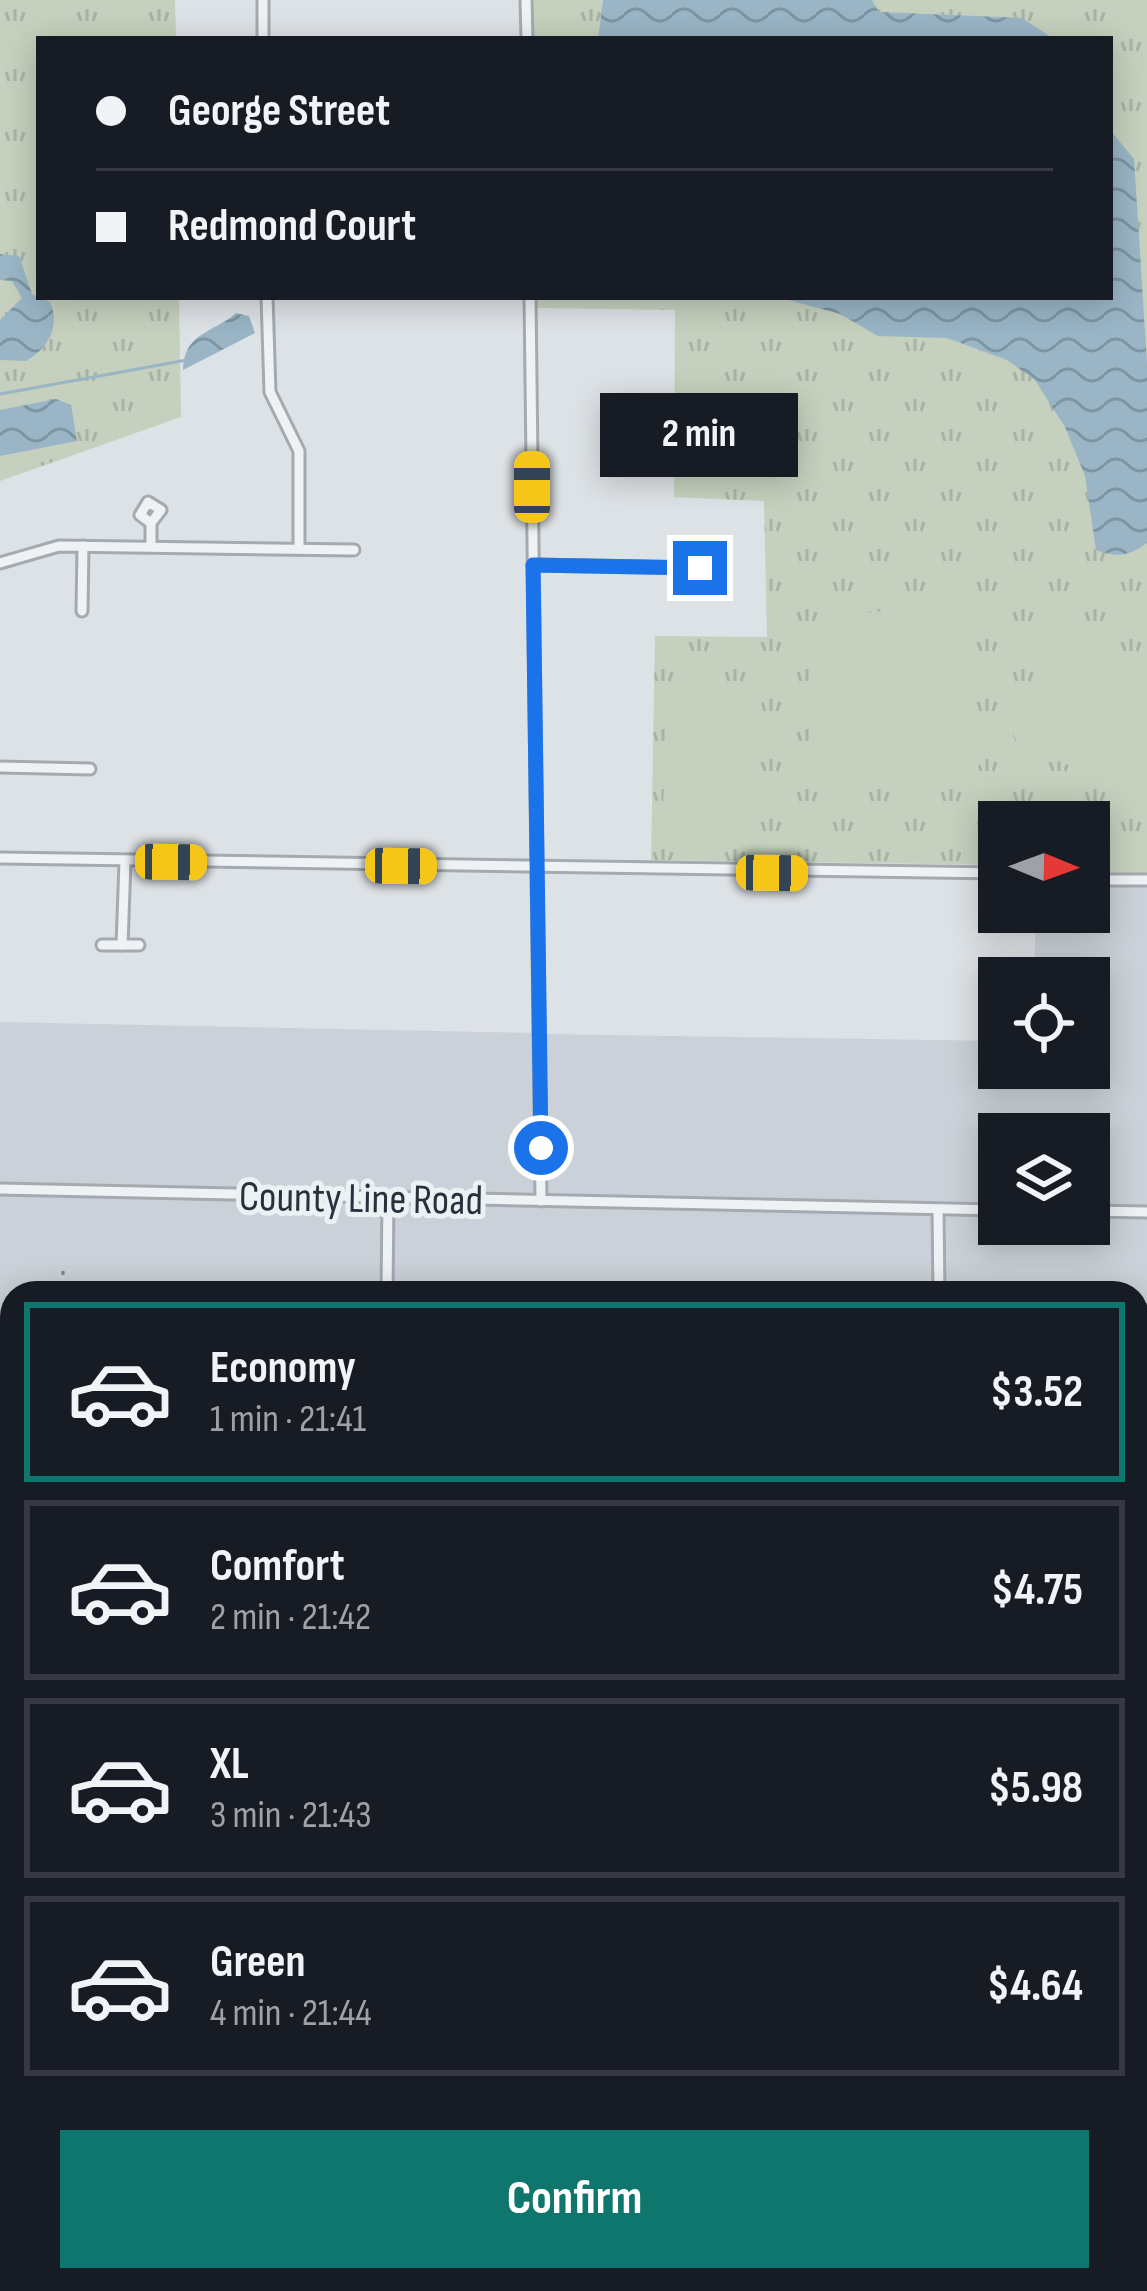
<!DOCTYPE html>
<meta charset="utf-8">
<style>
body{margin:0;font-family:"Sofia Sans Condensed",sans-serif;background:#242831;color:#f1f3f6;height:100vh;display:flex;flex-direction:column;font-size:45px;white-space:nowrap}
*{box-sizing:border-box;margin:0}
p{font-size:39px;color:#9ea1a6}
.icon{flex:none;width:66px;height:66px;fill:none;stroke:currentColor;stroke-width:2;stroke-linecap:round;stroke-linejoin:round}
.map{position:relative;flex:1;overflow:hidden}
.side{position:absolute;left:0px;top:1281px;width:1149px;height:1011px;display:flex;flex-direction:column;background:#171b24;border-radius:36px 36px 0 0;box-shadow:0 6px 30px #0003}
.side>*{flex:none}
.guide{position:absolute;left:36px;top:36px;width:1077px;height:264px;border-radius:0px;box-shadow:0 6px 30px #0003;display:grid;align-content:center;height:264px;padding:0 60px;background:#171b24}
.needle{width:78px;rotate:91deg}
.controls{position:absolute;left:978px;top:801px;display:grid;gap:24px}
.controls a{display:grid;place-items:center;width:132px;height:132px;border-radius:0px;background:#171b24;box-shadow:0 6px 30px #0003;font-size:60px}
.end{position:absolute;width:54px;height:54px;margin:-27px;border:15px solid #1a73e8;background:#fff;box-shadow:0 0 0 6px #fff}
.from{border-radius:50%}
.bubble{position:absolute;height:84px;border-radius:0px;background:#171b24;box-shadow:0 6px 30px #0003;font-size:39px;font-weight:700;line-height:84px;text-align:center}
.car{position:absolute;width:36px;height:72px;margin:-36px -18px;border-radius:15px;box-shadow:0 0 9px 3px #0007;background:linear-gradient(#f5c518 24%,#345 0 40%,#f5c518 0 76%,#345 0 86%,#f5c518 0)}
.guide b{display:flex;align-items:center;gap:42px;height:114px;font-size:45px}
.guide b+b{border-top:3px solid #363941}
.guide i{width:30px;height:30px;background:#f1f3f6}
ul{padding:21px 0 0;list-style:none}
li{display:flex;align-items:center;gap:36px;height:180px;margin:0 24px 18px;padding:0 36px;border:6px solid #363941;border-radius:0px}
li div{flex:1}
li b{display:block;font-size:45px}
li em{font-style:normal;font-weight:700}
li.current{border-color:#0f766e}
li>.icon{width:108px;height:108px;stroke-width:1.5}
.primary-button{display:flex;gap:24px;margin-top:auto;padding:24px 60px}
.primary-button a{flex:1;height:138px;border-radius:0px;background:#0f766e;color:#fff;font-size:48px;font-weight:700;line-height:138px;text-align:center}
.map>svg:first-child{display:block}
</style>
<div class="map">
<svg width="1147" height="2291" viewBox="0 0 1147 2291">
<defs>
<pattern id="grass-tufts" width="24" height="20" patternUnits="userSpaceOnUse" patternTransform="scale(3)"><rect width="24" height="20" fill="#c5d0be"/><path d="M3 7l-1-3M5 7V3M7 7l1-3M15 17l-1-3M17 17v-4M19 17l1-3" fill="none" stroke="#a9b3a4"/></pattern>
<pattern id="forest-firs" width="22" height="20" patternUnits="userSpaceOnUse" patternTransform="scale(3)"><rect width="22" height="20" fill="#c5d0be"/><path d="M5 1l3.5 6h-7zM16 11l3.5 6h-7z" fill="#a9b3a4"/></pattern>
<pattern id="water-waves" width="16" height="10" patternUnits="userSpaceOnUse" patternTransform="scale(3)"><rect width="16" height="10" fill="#99b5c6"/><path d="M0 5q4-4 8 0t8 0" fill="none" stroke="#7d94a2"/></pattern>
</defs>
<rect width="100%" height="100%" fill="#dde2e6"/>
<g fill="#cbd1d8">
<path d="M1089 876 1147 877V1207L1089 1206V1134H999V1204L544 1195 545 1034 999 1041V1068H1089V978H1034L1036 912H1089Z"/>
<path d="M0 1022 536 1033 537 1195 0 1185Z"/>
<path d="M0 1193 999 1214V1224L1147 1217V1811H1137V1293H12V1806H0Z"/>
<path d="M0 2038H12V2280H1137V2058H1147V2291H0Z"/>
</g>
<g fill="url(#grass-tufts)">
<path d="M0 0H175L176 39H39V297H179L181 417 0 481Z"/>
<path d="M531 0H1147V877L1089 876V822H999V865L651 860 655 636 767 637 764 501 674 497 675 310 535 308 534 297H1110V39H532Z"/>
</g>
<path fill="url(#forest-firs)" d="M361 2280H482L483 2291H362Z"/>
<g fill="#c5d0be">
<path d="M960 607 985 759 960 785 813 770C809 724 797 633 855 616 887 607 927 611 960 607Z"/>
<path d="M1059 614C1124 641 1147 662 1147 734 1147 754 1147 773 1143 792L1019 747 1013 733Z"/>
<path d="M669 688 762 692 755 848 661 844Z"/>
</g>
<g fill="url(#water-waves)">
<path d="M603 0H872L879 12 1022 18 1054 39H598Z"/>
<path d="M1110 130 1134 159 1147 363V543C1129 556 1118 558 1096 550L1085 476 1065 427 1035 380 1007 360 947 338 878 336 840 314 777 297H1110Z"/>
<path d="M0 254 19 256 32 294 50 302C61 325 48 349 26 361L0 360V320L22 298 12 281 0 280Z"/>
<path d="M236 313 249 316 255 333 183 370C184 332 212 334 236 313Z"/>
<path d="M56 399 71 405 77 441 0 456V410Z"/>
</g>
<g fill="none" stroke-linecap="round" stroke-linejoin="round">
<path stroke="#99b5c6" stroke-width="3" d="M0 394 187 360"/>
<defs>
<g id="minor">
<path d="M263 0V39"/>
<path d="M526 0 527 39"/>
<path d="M267 297 270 392 299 451V549"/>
<path d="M530 297 541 1201"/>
<path d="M151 523 140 515 148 502 161 510 151 523V546"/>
<path d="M0 563 59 546 354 550"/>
<path d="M533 565 700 568"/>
<path d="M82 611 83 546"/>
<path d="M0 767 90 769"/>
<path d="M0 858 999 873"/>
<path d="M1089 880H1147"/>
<path d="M102 945H139"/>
<path d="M122 945 125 862"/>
<path d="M0 1189 999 1210"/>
<path d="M938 1210 939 1293"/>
<path d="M1089 1211 1147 1212"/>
<path d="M387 1293 388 1198"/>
<path d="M1137 1351H1147"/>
<path d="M0 2053H12"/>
<path d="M1137 2069H1147"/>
<path d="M665 2280V2291"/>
</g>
<g id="highway">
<path d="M0 1949 12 1953"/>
<path d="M0 2000 12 1999"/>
</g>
</defs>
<use href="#minor" stroke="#a3aab0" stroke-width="15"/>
<use href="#highway" stroke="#85929c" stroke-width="20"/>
<use href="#minor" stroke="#eff2f5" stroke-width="9"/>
<use href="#highway" stroke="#fff" stroke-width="14"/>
<g stroke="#77848f" stroke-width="3" stroke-dasharray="6 12" stroke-linecap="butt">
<path d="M63 1293V1271"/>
<path d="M2 1758 12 1759"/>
<path d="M0 1836H12"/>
<path d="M1137 1850H1147"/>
<path d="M0 1875H12"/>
<path d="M877 2280 878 2291"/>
</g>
</g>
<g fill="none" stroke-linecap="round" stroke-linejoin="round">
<path stroke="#1a73e8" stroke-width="15" d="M541 1148 533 565 700 568"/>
</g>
<g text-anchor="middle" stroke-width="10" stroke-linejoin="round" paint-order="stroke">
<g font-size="42" fill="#27323c" stroke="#ecf1f4">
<text transform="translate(361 1197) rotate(1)" y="15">County Line Road</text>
</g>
</g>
</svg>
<div class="controls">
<a><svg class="needle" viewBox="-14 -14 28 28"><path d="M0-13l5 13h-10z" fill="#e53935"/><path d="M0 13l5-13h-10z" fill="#9ea1a6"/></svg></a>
<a><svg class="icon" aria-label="locate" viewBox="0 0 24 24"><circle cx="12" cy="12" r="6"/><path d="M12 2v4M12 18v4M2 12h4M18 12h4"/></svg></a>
<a><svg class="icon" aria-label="layers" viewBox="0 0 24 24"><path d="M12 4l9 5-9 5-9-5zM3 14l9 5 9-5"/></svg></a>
</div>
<i class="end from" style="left:541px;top:1148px"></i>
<i class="end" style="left:700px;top:568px"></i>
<div class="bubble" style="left:600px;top:393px;width:198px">2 min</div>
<i class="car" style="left:532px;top:487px;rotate:0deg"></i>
<i class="car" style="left:171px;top:862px;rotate:91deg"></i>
<i class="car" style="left:401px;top:866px;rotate:91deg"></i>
<i class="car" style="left:772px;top:873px;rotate:91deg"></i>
<div class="guide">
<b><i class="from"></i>George Street</b>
<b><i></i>Redmond Court</b>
</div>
<section class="side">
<ul>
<li class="current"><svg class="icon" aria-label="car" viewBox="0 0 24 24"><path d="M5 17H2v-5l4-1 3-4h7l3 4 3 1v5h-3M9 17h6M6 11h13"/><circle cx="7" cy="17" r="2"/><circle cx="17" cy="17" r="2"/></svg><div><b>Economy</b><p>1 min · 21:41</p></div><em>$3.52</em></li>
<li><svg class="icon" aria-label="car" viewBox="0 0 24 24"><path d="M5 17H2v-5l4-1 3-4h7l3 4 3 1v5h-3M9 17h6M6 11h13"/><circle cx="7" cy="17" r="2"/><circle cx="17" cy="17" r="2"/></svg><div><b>Comfort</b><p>2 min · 21:42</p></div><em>$4.75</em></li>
<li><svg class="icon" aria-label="car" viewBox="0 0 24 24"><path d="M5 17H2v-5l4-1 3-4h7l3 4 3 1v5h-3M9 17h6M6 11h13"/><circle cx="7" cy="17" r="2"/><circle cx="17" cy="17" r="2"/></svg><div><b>XL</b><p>3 min · 21:43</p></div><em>$5.98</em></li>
<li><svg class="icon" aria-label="car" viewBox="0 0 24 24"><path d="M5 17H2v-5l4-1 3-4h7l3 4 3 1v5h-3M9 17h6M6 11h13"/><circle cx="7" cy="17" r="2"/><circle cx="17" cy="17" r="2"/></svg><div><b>Green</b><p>4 min · 21:44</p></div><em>$4.64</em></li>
</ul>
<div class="primary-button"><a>Confirm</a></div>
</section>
</div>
